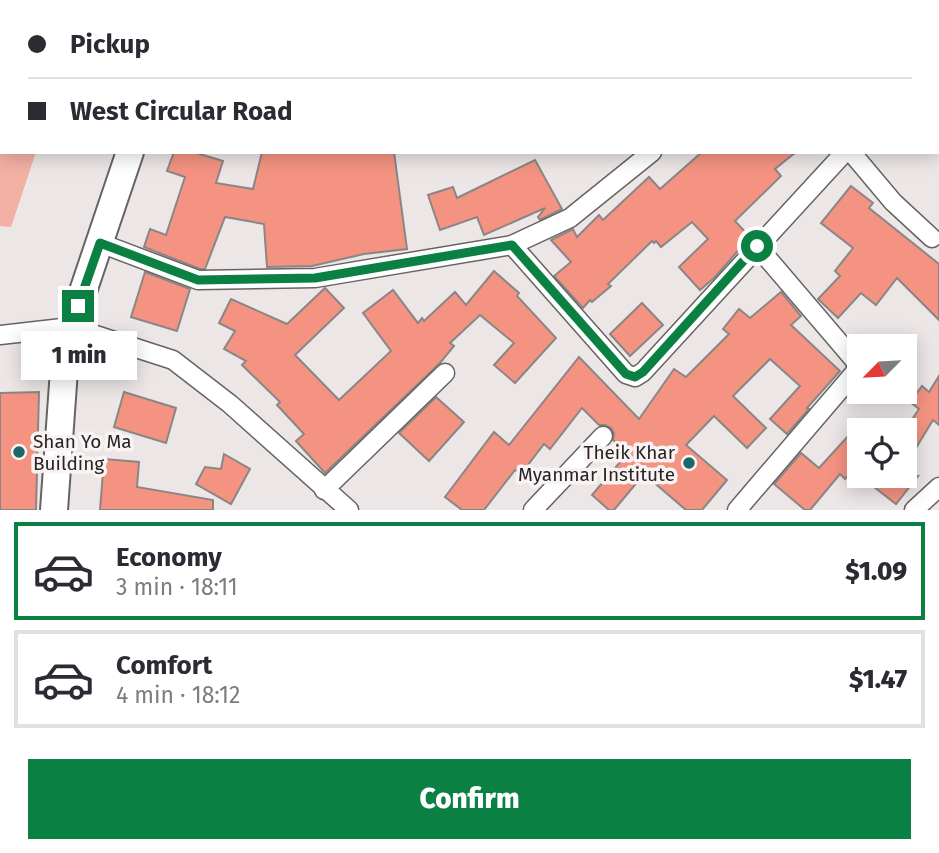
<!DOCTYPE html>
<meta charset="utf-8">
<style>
body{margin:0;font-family:"Fira Sans",sans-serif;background:#f2f2f3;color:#2b2b33;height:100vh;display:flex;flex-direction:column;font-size:26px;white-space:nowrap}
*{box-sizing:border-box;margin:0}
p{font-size:23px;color:#7c7c81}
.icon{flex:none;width:38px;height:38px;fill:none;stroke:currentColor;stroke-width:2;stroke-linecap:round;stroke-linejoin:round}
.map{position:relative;height:510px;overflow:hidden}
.details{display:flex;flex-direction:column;background:#fff;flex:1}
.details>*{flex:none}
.top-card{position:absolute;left:0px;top:0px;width:940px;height:154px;box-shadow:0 4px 18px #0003;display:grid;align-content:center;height:154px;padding:0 28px;background:#fff}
.needle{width:46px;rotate:246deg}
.fabs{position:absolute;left:847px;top:334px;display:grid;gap:14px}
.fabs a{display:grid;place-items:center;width:70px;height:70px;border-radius:0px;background:#fff;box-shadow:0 4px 18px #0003;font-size:35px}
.end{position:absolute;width:32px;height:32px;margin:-16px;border:9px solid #0b8043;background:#fff;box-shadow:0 0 0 4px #fff}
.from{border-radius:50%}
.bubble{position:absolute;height:49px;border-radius:0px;background:#fff;box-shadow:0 4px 18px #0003;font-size:23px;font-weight:800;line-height:49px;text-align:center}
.top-card b{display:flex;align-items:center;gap:24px;height:66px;font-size:26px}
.top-card b+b{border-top:2px solid #e1e1e2}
.top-card i{width:18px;height:18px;background:#2b2b33}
ul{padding:12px 0 0;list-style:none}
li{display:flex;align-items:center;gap:21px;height:98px;margin:0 14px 10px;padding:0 14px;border:4px solid #e1e1e2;border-radius:0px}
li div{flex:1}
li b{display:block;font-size:26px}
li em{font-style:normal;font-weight:800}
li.selected{border-color:#0b8043}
li>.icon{width:63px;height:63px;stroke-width:1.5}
.action{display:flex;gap:14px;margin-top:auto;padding:14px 28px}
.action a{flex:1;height:80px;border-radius:0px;background:#0b8043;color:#fff;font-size:28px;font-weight:800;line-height:80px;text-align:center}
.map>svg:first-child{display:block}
</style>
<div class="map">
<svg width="939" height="510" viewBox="0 0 939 510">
<rect width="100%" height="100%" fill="#ece7e6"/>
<path fill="#f3b0a4" d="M0 0H86L2 2V152H36L11 227 0 226Z"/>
<g fill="#f59382" stroke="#8a8685" stroke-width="2">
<path d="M174 152H193L223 161 216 183 253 189 262 152H394L407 249 364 254 312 266 267 267 264 224 225 217 205 269H200L144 247 150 229 166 235 185 177 167 171Z"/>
<path d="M702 152H796L775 169 781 176 735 221 750 237 715 277 700 290 679 267 708 239 692 222 661 247 656 241 654 243 652 241 608 284 611 286 592 302 590 300 583 308 554 276 571 262 551 240 573 229 577 237 599 215 603 220 649 177 660 189Z"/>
<path d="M535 160 562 209 540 220 538 217 545 208 484 235 477 217 440 230 428 195 453 187 457 198Z"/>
<path d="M851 186 873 203 869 208 939 264V320L897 278 876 305 861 293 838 318 818 299 840 276 835 271 853 248 821 223Z"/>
<path d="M494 271 519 293 517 296 556 338 515 383 494 365 514 343 480 315 450 343 454 346 440 363 325 473 296 441 304 434 277 405 280 402 242 365 246 361 224 349 235 331 219 323 231 299 287 324 325 288 344 308 295 355 339 400 391 351 363 313 393 290 418 323 422 318 424 321 455 292 466 305Z"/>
<path d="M145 272 190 289 177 331 131 317Z"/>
<path d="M781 292 801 316 791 325 840 371 807 408 809 409 787 434 770 419 800 386 770 359 733 396 766 428 747 448 714 416 686 445 727 480 702 510H686L644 474 614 510H609L592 495 627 454 613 440 614 433 611 428 605 425H599L582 408 550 449 544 444 521 474 515 470 484 510H462L445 497 494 432 509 445 579 357 639 419 674 369 686 377 729 334 723 329 739 309 750 318Z"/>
<path d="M642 303 663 325 630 356 610 334Z"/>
<path d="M939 376V425L933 420 905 466V430L919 409 910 402 922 386 929 392Z"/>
<path d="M39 392 36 510H0V393Z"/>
<path d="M124 392 176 408 166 443 114 427Z"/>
<path d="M436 397 464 422 429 461 399 433Z"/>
<path d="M859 424V463L845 479 840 474 810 510H805L774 484 801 453 819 468Z"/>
<path d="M224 454 250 469 231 504 196 484 205 467 221 469Z"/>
<path d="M104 459 139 462 137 487 213 500V510H100Z"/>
<path d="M860 476H918L896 504Z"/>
</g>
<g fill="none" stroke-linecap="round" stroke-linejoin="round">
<defs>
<g id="street">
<path d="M920 0 922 2"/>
<path d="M824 2 826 0"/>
<path d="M938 19 939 20"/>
<path d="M851 152 893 202 932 238"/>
<path d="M100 243 198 280 315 278 512 245 570 218 652 152"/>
<path d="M512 245 626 374 635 377 643 372 845 152"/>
<path d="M0 335 71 327 173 360 230 404 349 510"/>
<path d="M324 490 445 373"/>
<path d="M533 510 603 436"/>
<path d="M737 510 856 371V362L757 246"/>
<path d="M914 510 939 487"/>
</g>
<g id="secondary">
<path d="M181 2 182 0"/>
<path d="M54 510 64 370 71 327 130 152"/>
</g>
</defs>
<use href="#street" stroke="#676362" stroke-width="21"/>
<use href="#secondary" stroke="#676362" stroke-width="30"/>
<use href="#street" stroke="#fff" stroke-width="18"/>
<use href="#secondary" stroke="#fff" stroke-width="26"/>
</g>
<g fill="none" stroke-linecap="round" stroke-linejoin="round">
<path stroke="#0b8043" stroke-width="9" d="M78 306 100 243 198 280 315 278 512 245 626 374 635 377 643 372 757 246"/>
</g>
<g fill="#1a676c" stroke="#f9f4f3" stroke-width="2.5">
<circle cx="19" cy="452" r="7"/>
<circle cx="689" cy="463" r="7"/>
</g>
<g text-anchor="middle" stroke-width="7" stroke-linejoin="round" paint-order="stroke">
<g font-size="19" fill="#262424" stroke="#f9f4f3" text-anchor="start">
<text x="33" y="448">Shan Yo Ma<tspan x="33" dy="22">Building</tspan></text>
<text x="675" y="459" text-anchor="end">Theik Khar<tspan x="675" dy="22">Myanmar Institute</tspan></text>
</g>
</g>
</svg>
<div class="fabs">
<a><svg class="needle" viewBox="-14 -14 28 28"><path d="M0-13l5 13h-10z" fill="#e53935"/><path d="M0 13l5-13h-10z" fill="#7c7c81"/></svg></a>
<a><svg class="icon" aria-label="locate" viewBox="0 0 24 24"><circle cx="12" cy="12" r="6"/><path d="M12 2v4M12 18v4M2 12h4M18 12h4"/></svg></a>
</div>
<i class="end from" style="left:757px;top:246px"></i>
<i class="end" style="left:78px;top:306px"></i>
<div class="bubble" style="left:21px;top:331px;width:116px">1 min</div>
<div class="top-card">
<b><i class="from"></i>Pickup</b>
<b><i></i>West Circular Road</b>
</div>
</div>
<section class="details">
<ul>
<li class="selected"><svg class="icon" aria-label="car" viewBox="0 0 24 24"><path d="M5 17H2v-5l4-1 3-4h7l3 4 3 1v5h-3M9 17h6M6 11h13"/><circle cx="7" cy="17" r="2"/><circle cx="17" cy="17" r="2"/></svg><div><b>Economy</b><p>3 min · 18:11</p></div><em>$1.09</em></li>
<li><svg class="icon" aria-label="car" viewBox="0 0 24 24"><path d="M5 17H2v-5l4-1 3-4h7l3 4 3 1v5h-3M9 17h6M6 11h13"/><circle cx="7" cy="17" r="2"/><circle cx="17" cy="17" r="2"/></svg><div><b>Comfort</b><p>4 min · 18:12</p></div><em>$1.47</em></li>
</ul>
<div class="action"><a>Confirm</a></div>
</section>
